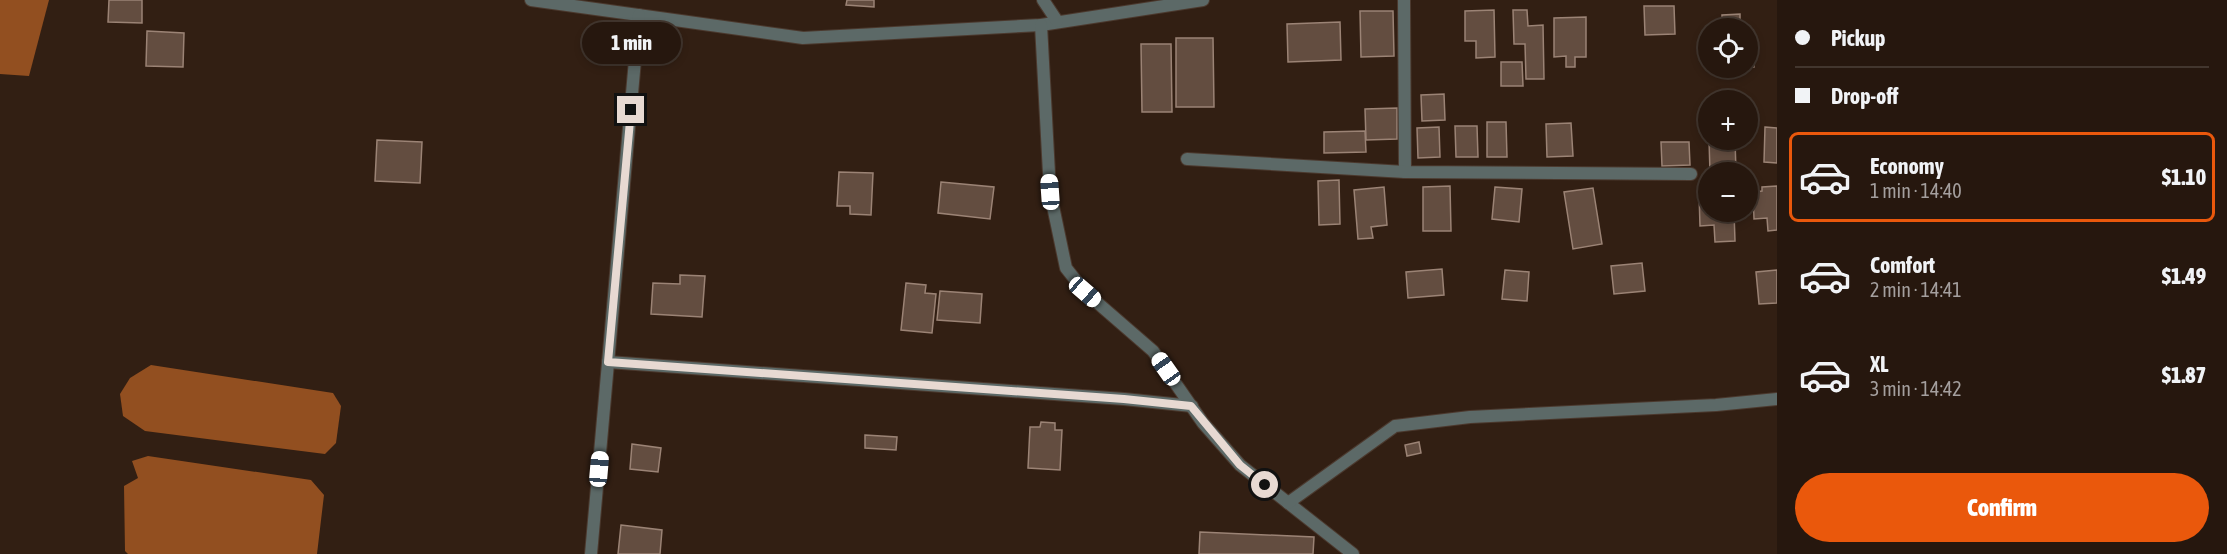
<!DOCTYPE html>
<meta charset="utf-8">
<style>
body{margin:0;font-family:"Asap Condensed",sans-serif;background:#32241c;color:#f1f3f6;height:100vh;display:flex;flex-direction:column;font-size:22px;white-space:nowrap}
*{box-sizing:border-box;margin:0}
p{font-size:20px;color:#a49f9e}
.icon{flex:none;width:33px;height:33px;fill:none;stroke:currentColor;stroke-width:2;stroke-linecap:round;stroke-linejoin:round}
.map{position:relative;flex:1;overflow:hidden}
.drawer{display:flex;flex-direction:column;background:#26170e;width:450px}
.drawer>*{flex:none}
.guide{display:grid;align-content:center;height:132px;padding:0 18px;background:#26170e}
.buttons{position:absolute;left:1698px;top:18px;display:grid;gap:12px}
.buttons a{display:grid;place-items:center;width:60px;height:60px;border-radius:50%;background:#26170e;box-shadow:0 3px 9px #0003,0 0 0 2px #42362e;font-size:30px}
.end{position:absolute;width:27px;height:27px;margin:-14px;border:8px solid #e7d9d2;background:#111;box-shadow:0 0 0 3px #111}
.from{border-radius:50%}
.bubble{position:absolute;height:42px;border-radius:21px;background:#26170e;box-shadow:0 3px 9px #0003,0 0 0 2px #42362e;font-size:20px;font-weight:800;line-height:42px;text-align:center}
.car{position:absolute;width:18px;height:36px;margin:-18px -9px;border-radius:8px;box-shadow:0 0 4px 2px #0007;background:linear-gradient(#fff 24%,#345 0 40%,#fff 0 76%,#345 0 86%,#fff 0)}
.guide b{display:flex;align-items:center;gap:21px;height:57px;font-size:22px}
.guide b+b{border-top:2px solid #42362e}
.guide i{width:15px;height:15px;background:#f1f3f6}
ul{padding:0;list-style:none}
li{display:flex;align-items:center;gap:18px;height:90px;margin:0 12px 9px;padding:0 6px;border:3px solid transparent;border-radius:9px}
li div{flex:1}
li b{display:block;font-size:22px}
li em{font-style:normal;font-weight:800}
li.on{border-color:#ea580c}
li>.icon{width:54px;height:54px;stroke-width:1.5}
.action{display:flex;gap:12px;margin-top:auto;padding:12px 18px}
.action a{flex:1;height:69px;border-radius:36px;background:#ea580c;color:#fff;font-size:24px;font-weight:800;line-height:69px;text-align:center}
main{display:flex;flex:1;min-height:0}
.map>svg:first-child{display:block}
</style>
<main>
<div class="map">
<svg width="1777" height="554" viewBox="0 0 1777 554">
<rect width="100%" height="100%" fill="#321f13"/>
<g fill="#924f20">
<path d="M0 0H49L29 76 0 74Z"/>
<path d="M151 365 333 393 341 406 336 443 325 454 145 431 123 416 120 394 130 378Z"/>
<path d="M148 456 311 480 324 495 317 554H128L125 551 124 486 138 478 132 461Z"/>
</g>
<g fill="#634d40" stroke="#9b8375" stroke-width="1.5">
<path d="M109 0H142V23L108 22Z"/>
<path d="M847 0H874V7L846 5Z"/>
<path d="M1644 6H1674L1675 34 1645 35Z"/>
<path d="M1494 10 1495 57 1476 58V41H1465V11Z"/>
<path d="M1513 10H1527L1528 26 1543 25 1544 79H1526L1525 44H1514Z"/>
<path d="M1360 11H1393L1394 56 1361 57Z"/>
<path d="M1740 14V28H1722V15Z"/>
<path d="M1586 17V57H1575V67H1566V56L1554 57V18Z"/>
<path d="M1340 22 1341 60 1288 62 1287 24Z"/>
<path d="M1753 30 1754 67H1748V31Z"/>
<path d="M147 31 184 33 183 67 146 66Z"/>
<path d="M1176 38H1213L1214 107H1176Z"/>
<path d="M1141 44H1171L1172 112H1142Z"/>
<path d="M1501 62H1522L1523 86H1501Z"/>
<path d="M1444 94 1445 120 1422 121 1421 95Z"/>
<path d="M1397 108V139L1366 140 1365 109Z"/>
<path d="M1487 122H1506L1507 157H1487Z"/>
<path d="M1571 123 1573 156 1547 157 1546 124Z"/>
<path d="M1455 126H1477L1478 157H1456Z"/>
<path d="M1439 127 1440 157 1418 158 1417 128Z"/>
<path d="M1765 127 1777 128V163L1764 162Z"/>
<path d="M1365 131 1366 152 1324 153V132Z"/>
<path d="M377 140 422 142 420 183 375 181Z"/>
<path d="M1709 140H1735L1736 172H1710Z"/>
<path d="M1661 142H1689L1690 165 1662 166Z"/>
<path d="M839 172 873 173 871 215 850 214V206H837Z"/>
<path d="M1339 180 1340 224 1319 225 1318 181Z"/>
<path d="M941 182 994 187 990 219 938 213Z"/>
<path d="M1450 186 1451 231H1423V187Z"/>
<path d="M1777 186V230L1768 231 1767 218 1754 219 1753 192 1762 191V187Z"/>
<path d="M1384 187 1387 225 1371 227 1373 238 1358 239 1354 190Z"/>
<path d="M1495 187 1522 189 1519 222 1492 219Z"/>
<path d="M1593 188 1602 244 1573 249 1564 192Z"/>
<path d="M1708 193V212H1734L1735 241 1715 242 1714 225 1700 226 1699 194Z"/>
<path d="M1642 263 1645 291 1614 294 1611 266Z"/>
<path d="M1442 269 1444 295 1408 298 1406 272Z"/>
<path d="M1505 270 1529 272 1527 301 1502 299Z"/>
<path d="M1777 270V303L1759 304 1756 272Z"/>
<path d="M680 275 705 276 702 317 651 314 653 283 680 284Z"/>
<path d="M906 283 926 285 925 293 936 294 932 333 901 330Z"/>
<path d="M940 291 982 294 980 323 937 320Z"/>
<path d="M1041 422 1055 423V430H1062L1060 470 1028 468 1030 427H1040Z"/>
<path d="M865 435 897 437 896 450 865 448Z"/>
<path d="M1419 442 1421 453 1407 456 1405 445Z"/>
<path d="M632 444 661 448 658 472 630 469Z"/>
<path d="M621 525 662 530 660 554H618Z"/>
<path d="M1200 532 1314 537 1313 554H1199Z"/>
</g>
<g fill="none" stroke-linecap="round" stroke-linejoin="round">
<defs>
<g id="street">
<path d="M531 0 803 38 1041 25 1203 0"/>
<path d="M1043 0 1057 21"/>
<path d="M1404 0 1405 172"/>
<path d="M1041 25 1050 192 1066 268 1085 292 1153 351 1203 423 1240 465 1353 554"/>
<path d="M1187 159 1405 172 1691 174"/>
<path d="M608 362 1124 399 1192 406"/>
<path d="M1288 503 1395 426 1470 417 1716 405 1777 399"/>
<path d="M591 554 639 15"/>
</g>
</defs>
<use href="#street" stroke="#4b392e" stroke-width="14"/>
<use href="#street" stroke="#5c6967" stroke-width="12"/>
</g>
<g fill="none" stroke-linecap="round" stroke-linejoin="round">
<path stroke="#e7d9d2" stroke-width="8" d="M631 110 608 362 1124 399 1191 406 1240 465 1265 485"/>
</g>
</svg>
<div class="buttons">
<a><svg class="icon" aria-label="locate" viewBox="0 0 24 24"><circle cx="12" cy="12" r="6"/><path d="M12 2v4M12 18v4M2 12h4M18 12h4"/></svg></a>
<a>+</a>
<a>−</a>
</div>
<i class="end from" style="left:1265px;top:485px"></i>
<i class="end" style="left:631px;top:110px"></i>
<div class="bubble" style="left:582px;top:22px;width:99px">1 min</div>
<i class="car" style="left:1050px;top:192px;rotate:356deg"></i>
<i class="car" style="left:1085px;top:292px;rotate:131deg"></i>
<i class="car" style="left:1166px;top:369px;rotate:325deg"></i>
<i class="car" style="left:599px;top:469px;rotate:5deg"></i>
</div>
<section class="drawer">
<div class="guide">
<b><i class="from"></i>Pickup</b>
<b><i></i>Drop-off</b>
</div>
<ul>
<li class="on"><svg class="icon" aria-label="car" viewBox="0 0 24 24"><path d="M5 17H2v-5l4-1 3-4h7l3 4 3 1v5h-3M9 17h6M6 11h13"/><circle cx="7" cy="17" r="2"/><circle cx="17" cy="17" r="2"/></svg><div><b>Economy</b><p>1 min · 14:40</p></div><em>$1.10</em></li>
<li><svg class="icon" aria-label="car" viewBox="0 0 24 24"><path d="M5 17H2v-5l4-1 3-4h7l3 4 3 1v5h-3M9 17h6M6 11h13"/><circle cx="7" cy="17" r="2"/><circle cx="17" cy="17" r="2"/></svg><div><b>Comfort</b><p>2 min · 14:41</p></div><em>$1.49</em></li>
<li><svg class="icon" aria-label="car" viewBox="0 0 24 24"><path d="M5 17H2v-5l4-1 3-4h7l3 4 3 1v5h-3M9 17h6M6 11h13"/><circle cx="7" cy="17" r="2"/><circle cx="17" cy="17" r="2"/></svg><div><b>XL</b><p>3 min · 14:42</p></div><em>$1.87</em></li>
</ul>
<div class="action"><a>Confirm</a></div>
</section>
</main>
